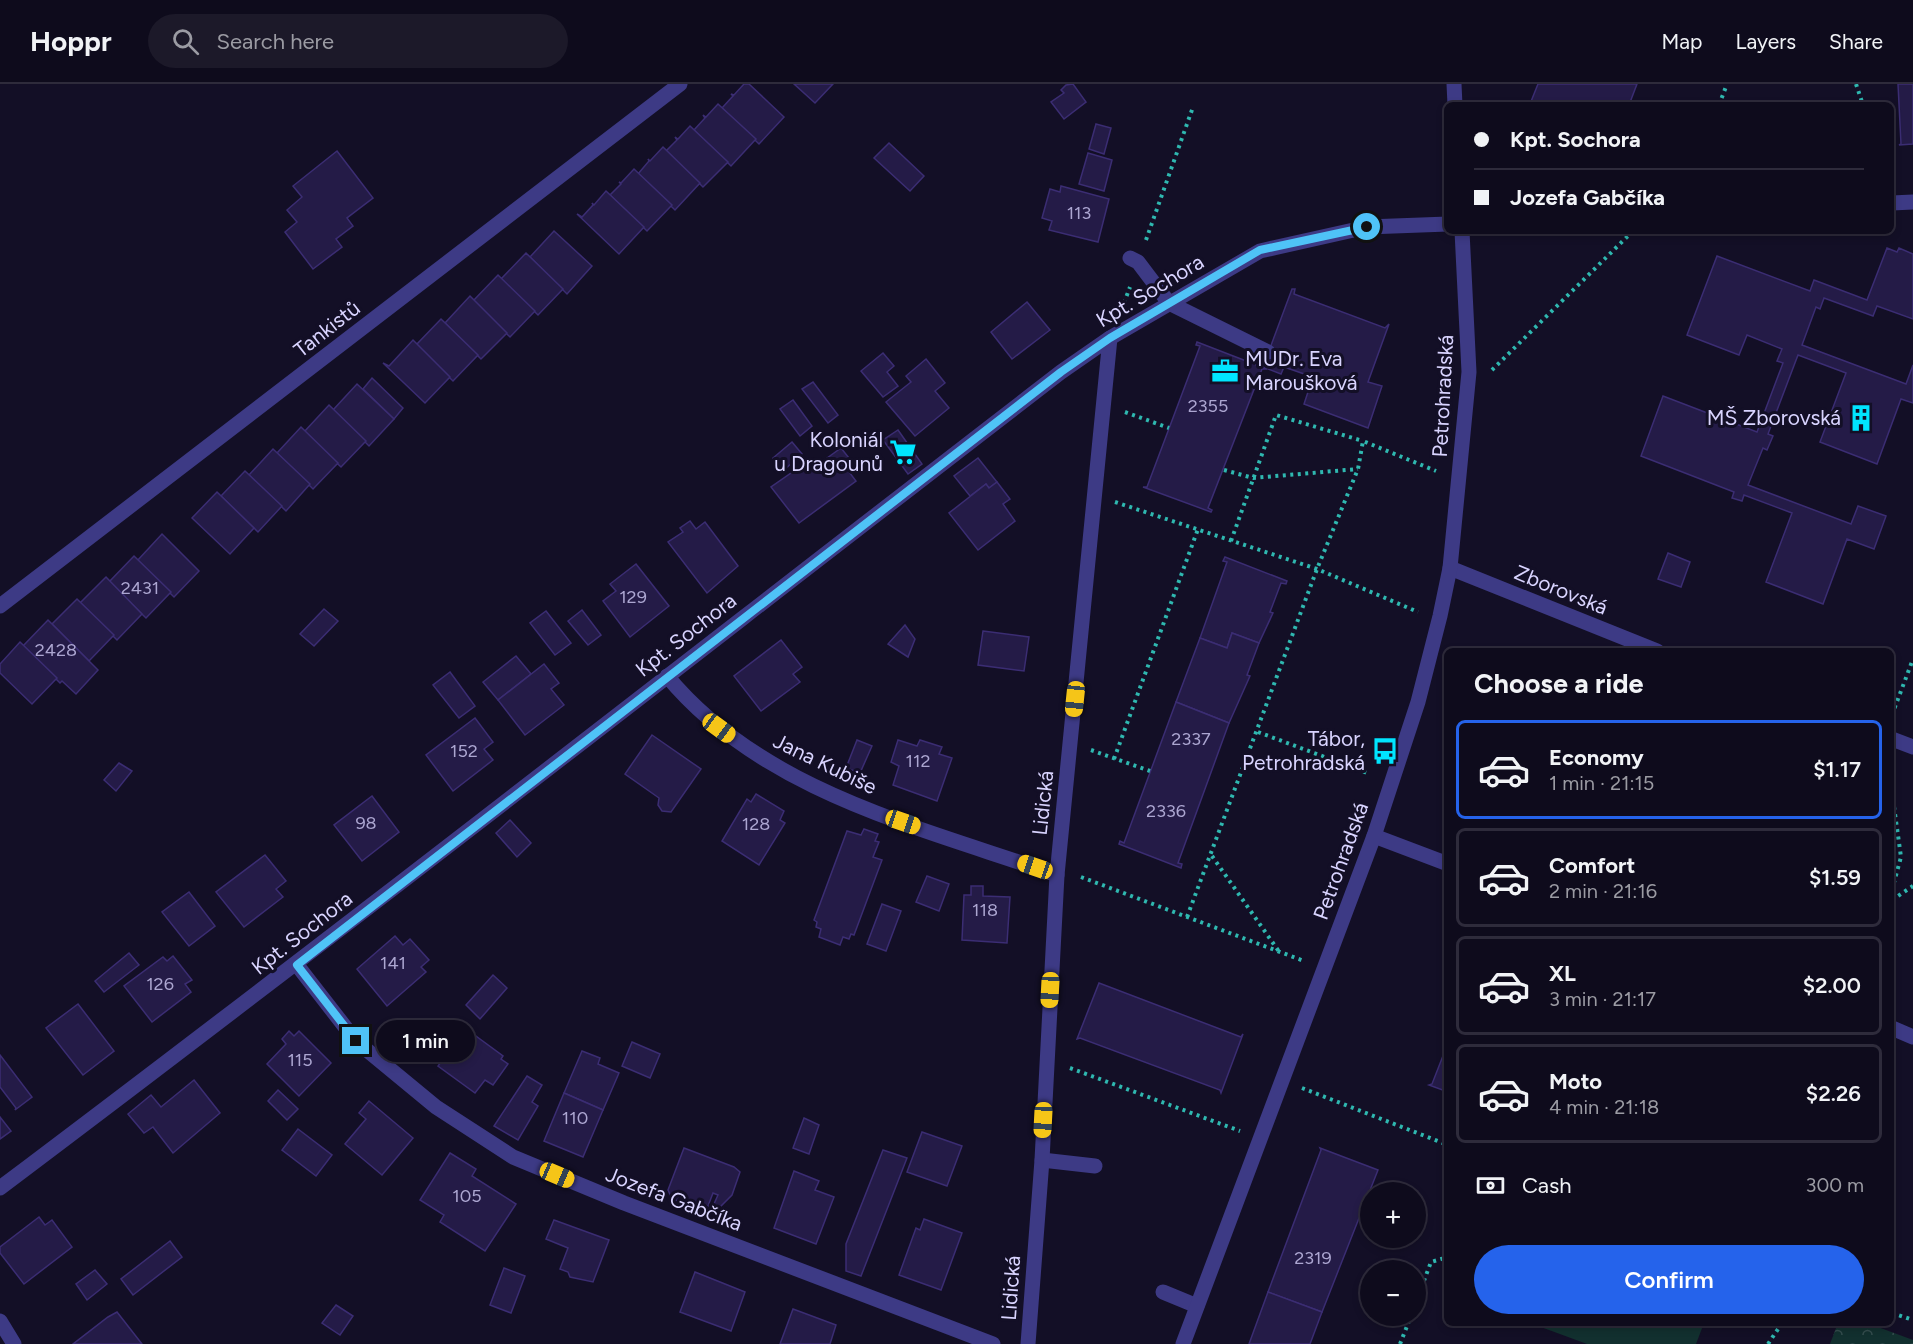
<!DOCTYPE html>
<meta charset="utf-8">
<style>
body{margin:0;font-family:Figtree,sans-serif;background:#1c1929;color:#f1f3f6;height:100vh;display:flex;flex-direction:column;font-size:22px;white-space:nowrap}
*{box-sizing:border-box;margin:0}
p{font-size:20px;color:#9b9ba3}
.icon{flex:none;width:33px;height:33px;fill:none;stroke:currentColor;stroke-width:2;stroke-linecap:round;stroke-linejoin:round}
.map{position:relative;flex:1;overflow:hidden}
.drawer{position:absolute;left:1444px;top:564px;width:450px;height:678px;display:flex;flex-direction:column;background:#0e0b1c;border-radius:9px;box-shadow:0 3px 9px #0003,0 0 0 2px #2e2b3b}
.drawer>*{flex:none}
.banner{position:absolute;left:1444px;top:18px;width:450px;height:132px;border-radius:9px;box-shadow:0 3px 9px #0003,0 0 0 2px #2e2b3b;display:grid;align-content:center;height:132px;padding:0 30px;background:#0e0b1c}
.tools{position:absolute;left:1360px;top:1098px;display:grid;gap:12px}
.tools a{display:grid;place-items:center;width:66px;height:66px;border-radius:50%;background:#0e0b1c;box-shadow:0 3px 9px #0003,0 0 0 2px #2e2b3b;font-size:30px}
.end{position:absolute;width:27px;height:27px;margin:-14px;border:8px solid #4fc3f7;background:#111;box-shadow:0 0 0 3px #111}
.from{border-radius:50%}
.bubble{position:absolute;height:42px;border-radius:21px;background:#0e0b1c;box-shadow:0 3px 9px #0003,0 0 0 2px #2e2b3b;font-size:20px;font-weight:600;line-height:42px;text-align:center}
.car{position:absolute;width:18px;height:36px;margin:-18px -9px;border-radius:8px;box-shadow:0 0 4px 2px #0007;background:linear-gradient(#f5c518 24%,#345 0 40%,#f5c518 0 76%,#345 0 86%,#f5c518 0)}
.banner b{display:flex;align-items:center;gap:21px;height:57px;font-size:22px}
.banner b+b{border-top:2px solid #2e2b3b}
.banner i{width:15px;height:15px;background:#f1f3f6}
ul{padding:0;list-style:none}
li{display:flex;align-items:center;gap:18px;height:99px;margin:0 12px 9px;padding:0 18px;border:3px solid #2e2b3b;border-radius:9px}
li div{flex:1}
li b{display:block;font-size:22px}
li em{font-style:normal;font-weight:600}
li.current{border-color:#2563eb}
li>.icon{width:54px;height:54px;stroke-width:1.5}
h2{padding:0 30px;font-size:27px;line-height:72px}
.pay{display:flex;align-items:center;gap:15px;height:66px;padding:0 30px;font-size:22px}
.pay p{margin-inline-start:auto}
.button{display:flex;gap:12px;margin-top:auto;padding:12px 30px}
.button a{flex:1;height:69px;border-radius:36px;background:#2563eb;color:#fff;font-size:24px;font-weight:600;line-height:69px;text-align:center}
header{display:flex;align-items:center;gap:36px;box-sizing:border-box;height:84px;padding:0 30px;background:#0e0b1c;border-bottom:2px solid #2e2b3b}
header strong{font-size:28px}
nav{display:flex;gap:33px;margin-inline-start:auto;font-size:21px}
.search{width:420px;height:54px;background:#1c1929;display:flex;align-items:center;gap:15px;box-sizing:border-box;padding:0 21px;border-radius:33px;color:#9b9ba3;font-size:22px}
.map>svg:first-child{display:block}
</style>
<header>
<strong>Hoppr</strong>
<div class="search"><svg class="icon" aria-label="search" viewBox="0 0 24 24"><circle cx="10" cy="10" r="6"/><path d="M15 15l6 6"/></svg>Search here</div>
<nav><a>Map</a><a>Layers</a><a>Share</a></nav>
</header>
<div class="map">
<svg width="1913" height="1260" viewBox="0 0 1913 1260">
<defs>
<pattern id="forest-crowns" width="20" height="18" patternUnits="userSpaceOnUse" patternTransform="scale(1.5)"><rect width="20" height="18" fill="#12302f"/><path d="M2 6a3 3 0 1 1 6 0M12 15a3 3 0 1 1 6 0" fill="none" stroke="#344d4e"/></pattern>
</defs>
<rect width="100%" height="100%" fill="#130f26"/>
<path fill="#12302f" d="M1530 1239H1704L1696 1260H1587Z"/>
<path fill="url(#forest-crowns)" d="M1838 1239H1867L1913 1256V1260H1830Z"/>
<g fill="#241b47" stroke="#3b2d73" stroke-width="1.5">
<path d="M744 0H749L784 33 759 60 722 24 733 12 731 10 734 11Z"/>
<path d="M794 0H833L815 19Z"/>
<path d="M1073 0 1086 18 1064 35 1051 18 1064 9 1061 6 1066 1Z"/>
<path d="M1538 0H1637L1629 21 1530 20Z"/>
<path d="M1898 0H1913V60L1899 61 1901 60Z"/>
<path d="M718 20 756 55 731 82 694 46 705 34 703 31 706 33Z"/>
<path d="M1096 40 1111 44 1104 70 1089 65Z"/>
<path d="M690 42 728 78 703 103 666 67 677 56 675 53 678 55Z"/>
<path d="M889 59 924 92 910 107 874 74Z"/>
<path d="M663 63 700 99 675 126 638 90 649 77 648 75 650 77Z"/>
<path d="M337 67 373 114 347 134 353 142 336 155 342 163 313 185 285 148 297 138 287 126 302 113 293 102Z"/>
<path d="M1088 69 1112 76 1104 107 1079 100Z"/>
<path d="M634 85 672 121 647 147 610 111 621 100 619 98 621 99Z"/>
<path d="M1061 102 1109 115 1098 158 1049 146 1052 137 1042 134 1050 105 1060 108Z"/>
<path d="M606 107 644 143 619 170 577 130 582 133 593 121 592 119 594 121Z"/>
<path d="M554 147 592 182 567 210 530 173Z"/>
<path d="M1887 164 1897 168 1899 164 1913 170V235L1877 222 1873 232 1824 214 1820 225 1816 223 1802 261 1906 300 1913 281V319L1901 315 1877 380 1820 358 1846 289 1798 271 1768 350 1773 352 1767 366 1763 364 1748 401 1851 440 1858 422 1886 432 1874 465 1847 455 1823 520 1766 498 1792 429 1744 411 1742 417 1732 414 1734 408 1641 372 1663 312 1757 348 1783 279 1777 277 1782 265 1747 251 1739 271 1687 251 1717 172 1810 207 1814 196 1867 216Z"/>
<path d="M526 169 563 205 538 231 501 195Z"/>
<path d="M498 191 535 227 510 253 473 217Z"/>
<path d="M1292 205H1295L1294 210 1385 244 1389 240 1368 298 1382 302 1368 344 1304 320 1313 293 1284 283 1281 290 1263 283Z"/>
<path d="M470 212 507 249 481 275 445 239Z"/>
<path d="M1027 218 1050 246 1012 275 991 248Z"/>
<path d="M441 235 478 271 453 297 416 261Z"/>
<path d="M413 256 450 293 425 319 383 279 389 282Z"/>
<path d="M1197 258 1267 285H1262L1208 424 1212 426 1211 428 1143 403H1147L1200 262 1196 261Z"/>
<path d="M883 269 894 282 887 288 898 302 883 313 861 287Z"/>
<path d="M926 275 945 299 935 307 949 324 915 352 886 318 911 298 906 292Z"/>
<path d="M372 294 403 324 394 335 363 305Z"/>
<path d="M813 298 838 331 828 339 802 305Z"/>
<path d="M357 300 394 335 369 362 333 326Z"/>
<path d="M793 316 812 342 800 352 780 325Z"/>
<path d="M329 321 366 357 341 383 304 348Z"/>
<path d="M301 343 338 379 313 405 277 369Z"/>
<path d="M898 346 922 380 908 390 883 356Z"/>
<path d="M792 358 802 370 784 386 773 374Z"/>
<path d="M841 364 853 379 846 384 856 397 799 439 771 403 804 380 809 387Z"/>
<path d="M273 365 310 400 286 427 249 391Z"/>
<path d="M978 374 997 398 989 404 986 400 970 412 954 392Z"/>
<path d="M245 387 282 422 258 448 221 412Z"/>
<path d="M997 398 1010 415 1003 420 1015 437 978 466 949 429 986 400 989 404Z"/>
<path d="M217 408 254 444 230 470 192 434Z"/>
<path d="M690 437 696 445 705 438 738 482 707 509 668 458 683 448 680 444Z"/>
<path d="M162 450 199 487 174 513 137 477Z"/>
<path d="M1668 469 1690 478 1681 503 1658 495Z"/>
<path d="M134 472 171 508 146 534 109 498Z"/>
<path d="M1225 473 1287 497 1286 500 1281 499 1270 528 1273 529 1259 559 1232 549 1227 564 1200 554 1227 478 1223 477Z"/>
<path d="M636 480 669 522 630 553 603 517 616 507 610 500Z"/>
<path d="M106 493 142 530 117 556 80 519Z"/>
<path d="M77 515 114 551 89 577 52 540Z"/>
<path d="M324 525 338 537 314 562 300 550Z"/>
<path d="M582 526 601 551 588 561 568 537Z"/>
<path d="M546 527 571 559 555 571 530 539Z"/>
<path d="M48 536 98 586 76 610 62 597 60 599 23 562Z"/>
<path d="M905 541 915 555 908 573 888 560Z"/>
<path d="M983 547 1029 553 1024 587 978 581Z"/>
<path d="M1232 549 1259 559 1247 591 1250 592 1229 639 1176 618 1200 554 1227 564Z"/>
<path d="M781 556 802 583 793 590 800 598 761 627 734 592Z"/>
<path d="M20 558 57 594 32 620 0 589V580Z"/>
<path d="M516 572 531 590 498 616 483 598Z"/>
<path d="M544 580 559 599 551 605 564 621 525 651 498 616Z"/>
<path d="M450 588 475 622 459 634 433 601Z"/>
<path d="M1176 618 1229 639 1178 779 1182 780 1181 784 1119 760 1120 757 1124 759Z"/>
<path d="M475 634 493 658 484 665 493 676 453 707 426 671Z"/>
<path d="M652 651 701 685 671 728 662 727 658 721 659 714 625 690Z"/>
<path d="M857 656 872 662 860 689 846 684Z"/>
<path d="M898 656 917 662 920 656 942 663 939 670 952 674 937 717 893 701 899 682 891 678Z"/>
<path d="M119 679 132 687 116 707 104 696Z"/>
<path d="M756 710 784 727 780 736 785 739 759 781 722 757 747 715 751 718Z"/>
<path d="M372 712 399 748 362 777 334 741Z"/>
<path d="M510 736 531 759 517 773 496 749Z"/>
<path d="M864 745 878 750 875 757 879 758 873 773 882 776 854 851 851 850 849 855 843 853 840 861 819 853 821 845 816 843 817 838 814 836 847 747 861 751Z"/>
<path d="M265 771 286 797 276 805 283 813 244 843 216 808Z"/>
<path d="M927 792 949 800 939 827 916 818Z"/>
<path d="M971 802H983V812L1010 813 1007 859 962 856 964 811H971Z"/>
<path d="M189 808 215 842 189 862 162 828Z"/>
<path d="M882 820 901 827 886 867 867 860Z"/>
<path d="M395 852 403 861 410 855 429 876 421 883 426 888 387 922 357 885Z"/>
<path d="M129 869 139 881 104 908 95 897Z"/>
<path d="M173 872 192 896 185 900 191 908 152 938 124 902 163 873 167 877Z"/>
<path d="M493 891 507 904 480 935 466 921Z"/>
<path d="M1099 899 1241 953 1243 950 1221 1009 1220 1006 1080 954 1077 955Z"/>
<path d="M78 920 114 967 83 991 46 944Z"/>
<path d="M465 944 503 972 501 975 508 980 493 1001 485 996 475 1009 438 982Z"/>
<path d="M289 947 294 952 299 947 331 979 299 1012 267 980 286 960 282 955Z"/>
<path d="M632 958 660 970 650 994 622 982Z"/>
<path d="M1448 959V1008L1429 1001 1432 1000Z"/>
<path d="M582 967 600 974 598 980 619 989 603 1026 564 1009Z"/>
<path d="M0 971 32 1013 15 1026 16 1024 0 1003Z"/>
<path d="M527 992 542 1001 532 1018 538 1022 518 1056 494 1042Z"/>
<path d="M194 996 220 1029 173 1069 153 1043 144 1049 128 1030 151 1011 161 1023Z"/>
<path d="M278 1006 298 1025 287 1036 268 1017Z"/>
<path d="M564 1009 603 1026 583 1073 544 1057Z"/>
<path d="M369 1017 413 1054 382 1091 345 1060 366 1035 359 1029Z"/>
<path d="M0 1033 11 1047 0 1055Z"/>
<path d="M804 1034 819 1041 809 1070 793 1064Z"/>
<path d="M298 1045 332 1071 316 1092 282 1066Z"/>
<path d="M922 1048 962 1062 947 1102 907 1088Z"/>
<path d="M684 1064 734 1083 740 1088 732 1111 720 1123 714 1120 718 1111 713 1109 708 1122 688 1115 681 1118 672 1115 668 1106Z"/>
<path d="M1320 1064 1378 1086 1322 1228 1268 1208 1321 1066Z"/>
<path d="M883 1066 907 1074 861 1192 846 1187V1160Z"/>
<path d="M450 1069 476 1085 472 1092 516 1120 485 1167 440 1138 444 1131 420 1116Z"/>
<path d="M794 1087 819 1097 815 1106 834 1113 816 1160 774 1144Z"/>
<path d="M39 1133 45 1141 52 1136 72 1163 24 1200 0 1169V1163Z"/>
<path d="M924 1135 962 1149 941 1206 899 1191 916 1144 920 1146Z"/>
<path d="M554 1136 609 1156 593 1198 570 1193 568 1188 560 1185 568 1164 546 1155Z"/>
<path d="M170 1157 182 1173 133 1211 121 1195Z"/>
<path d="M504 1184 525 1192 511 1229 490 1221Z"/>
<path d="M95 1186 107 1200 87 1216 76 1200Z"/>
<path d="M695 1188 745 1208 731 1247 680 1228Z"/>
<path d="M1268 1208 1322 1228 1310 1260H1249Z"/>
<path d="M336 1221 353 1232 340 1251 322 1239Z"/>
<path d="M793 1225 836 1241 830 1260H780Z"/>
<path d="M117 1228 142 1260H73L108 1233Z"/>
</g>
<g fill="none" stroke-linecap="round" stroke-linejoin="round">
<g stroke="#2fb8b0" stroke-width="4" stroke-dasharray="3 4.5" stroke-linecap="butt">
<path d="M1856 0 1863 21"/>
<path d="M1719 21 1727 0"/>
<path d="M1146 156 1193 23"/>
<path d="M1124 219 1130 203"/>
<path d="M1492 286 1633 147"/>
<path d="M1125 328 1169 344"/>
<path d="M1224 386 1253 394 1358 385"/>
<path d="M1115 418 1317 485 1418 528"/>
<path d="M1231 457 1276 331 1363 357"/>
<path d="M1892 631 1913 575"/>
<path d="M1258 648 1370 690"/>
<path d="M1091 666 1150 687"/>
<path d="M1114 675 1198 445"/>
<path d="M1892 708 1901 773 1892 806"/>
<path d="M1212 772 1280 869"/>
<path d="M1081 793 1304 877"/>
<path d="M1892 816 1913 802"/>
<path d="M1187 833 1317 485 1358 385 1363 357 1436 387"/>
<path d="M1070 984 1240 1047"/>
<path d="M1302 1004 1448 1061"/>
<path d="M1416 1218 1431 1178 1448 1173"/>
<path d="M1892 1229 1913 1236"/>
<path d="M1400 1260 1411 1232"/>
<path d="M1768 1260 1782 1239"/>
</g>
<g stroke="#3d3a85" stroke-width="15">
<path d="M1130 174 1138 178 1169 219 1268 268"/>
<path d="M1042 1076 1095 1082"/>
<path d="M1163 1208 1197 1222"/>
</g>
<g stroke="#3d3a85" stroke-width="15">
<path d="M1454 0 1455 21"/>
<path d="M1892 119 1913 118"/>
<path d="M1450 484 1657 567"/>
<path d="M0 522 680 0"/>
<path d="M667 592C763 708 920 743 1057 791"/>
<path d="M1892 655 1913 663"/>
<path d="M1374 752 1448 780"/>
<path d="M297 881 356 957 436 1023 513 1073 624 1119 993 1260"/>
<path d="M1892 944 1913 953"/>
<path d="M0 1104C356 836 708 560 1061 288L1110 254 1260 167 1367 143 1448 140"/>
<path d="M0 1237 14 1260"/>
<path d="M1028 1260 1042 1076 1057 791 1110 254"/>
<path d="M1183 1260 1374 752 1418 618 1440 532 1450 484 1469 288 1462 147"/>
</g>
</g>
<g fill="none" stroke-linecap="round" stroke-linejoin="round">
<path stroke="#4fc3f7" stroke-width="8" d="M356 957 297 881 1061 288 1110 254 1260 166 1367 143"/>
</g>
<defs>
<symbol id="office-bare" viewBox="-9 -9 18 18"><path d="M-6-3h4V-5.5h4V-3h4V5H-6ZM-1-4.5V-3h2v-1.5ZM-6 0V1H6V0Z" fill="#00e5ff" stroke="#130f26" stroke-width="2.5" paint-order="stroke"/></symbol>
<symbol id="building-bare" viewBox="-9 -9 18 18"><path d="M-4-6H4V6H1V3H-1V6H-4ZM-2.5-4.3h1.7v1.8h-1.7ZM.8-4.3h1.7v1.8H.8ZM-2.5-1h1.7V.8h-1.7ZM.8-1h1.7V.8H.8Z" fill="#00e5ff" stroke="#130f26" stroke-width="2.5" paint-order="stroke"/></symbol>
<symbol id="supermarket-bare" viewBox="-9 -9 18 18"><path d="M-6-5.5h2.5l.6 2H6L4.5 2H-2.5L-4.4-4H-6ZM-1.5 3.2a1.3 1.3 0 1 0 .1 0ZM3 3.2a1.3 1.3 0 1 0 .1 0Z" fill="#00e5ff" stroke="#130f26" stroke-width="2.5" paint-order="stroke"/></symbol>
<symbol id="bus-bare" viewBox="-9 -9 18 18"><path d="M-5-6H5V4H4V6H2V4H-2V6H-4V4H-5ZM-3.5-4V0h7V-4ZM-3.5 1.2v1.5H-2V1.2ZM2 1.2v1.5H3.5V1.2Z" fill="#00e5ff" stroke="#130f26" stroke-width="2.5" paint-order="stroke"/></symbol>
</defs>
<g fill-rule="evenodd">
<use href="#office-bare" x="1206" y="268" width="38" height="38"/>
<use href="#building-bare" x="1842" y="315" width="38" height="38"/>
<use href="#supermarket-bare" x="884" y="349" width="38" height="38"/>
<use href="#bus-bare" x="1366" y="648" width="38" height="38"/>
</g>
<g text-anchor="middle" stroke-width="6" stroke-linejoin="round" paint-order="stroke">
<g font-size="18" fill="#aca6d1">
<text x="1079" y="135">113</text>
<text x="1208" y="328">2355</text>
<text x="140" y="510">2431</text>
<text x="633" y="519">129</text>
<text x="56" y="572">2428</text>
<text x="1191" y="661">2337</text>
<text x="464" y="673">152</text>
<text x="918" y="683">112</text>
<text x="1166" y="733">2336</text>
<text x="366" y="745">98</text>
<text x="756" y="746">128</text>
<text x="985" y="832">118</text>
<text x="393" y="885">141</text>
<text x="160" y="906">126</text>
<text x="300" y="982">115</text>
<text x="575" y="1040">110</text>
<text x="467" y="1118">105</text>
<text x="1313" y="1180">2319</text>
</g>
<g font-size="21" fill="#d9d4ff" stroke="#130f26">
<text transform="translate(1150 207) rotate(-31)" y="7">Kpt. Sochora</text>
<text transform="translate(327 245) rotate(-38)" y="7">Tankistů</text>
<text transform="translate(1443 312) rotate(-87)" y="7">Petrohradská</text>
<text transform="translate(1561 506) rotate(22)" y="7">Zborovská</text>
<text transform="translate(686 551) rotate(-38)" y="7">Kpt. Sochora</text>
<text transform="translate(825 680) rotate(26)" y="7">Jana Kubiše</text>
<text transform="translate(1043 719) rotate(-84)" y="7">Lidická</text>
<text transform="translate(1341 777) rotate(-70)" y="7">Petrohradská</text>
<text transform="translate(302 849) rotate(-38)" y="7">Kpt. Sochora</text>
<text transform="translate(674 1115) rotate(21)" y="7">Jozefa Gabčíka</text>
<text transform="translate(1011 1204) rotate(-86)" y="7">Lidická</text>
</g>
<g font-size="21" fill="#d9d4ff" stroke="#130f26" text-anchor="end">
<text x="1245" y="282" text-anchor="start">MUDr. Eva<tspan x="1245" dy="24">Maroušková</tspan></text>
<text x="1841" y="341">MŠ Zborovská</text>
<text x="883" y="363">Koloniál<tspan x="883" dy="24">u Dragounů</tspan></text>
<text x="1365" y="662">Tábor,<tspan x="1365" dy="24">Petrohradská</tspan></text>
</g>
</g>
</svg>
<div class="tools">
<a>+</a>
<a>−</a>
</div>
<i class="end from" style="left:1367px;top:143px"></i>
<i class="end" style="left:356px;top:957px"></i>
<div class="bubble" style="left:376px;top:936px;width:99px">1 min</div>
<i class="car" style="left:1075px;top:615px;rotate:186deg"></i>
<i class="car" style="left:719px;top:644px;rotate:126deg"></i>
<i class="car" style="left:903px;top:738px;rotate:109deg"></i>
<i class="car" style="left:1035px;top:783px;rotate:289deg"></i>
<i class="car" style="left:1050px;top:906px;rotate:183deg"></i>
<i class="car" style="left:1043px;top:1036px;rotate:183deg"></i>
<i class="car" style="left:557px;top:1091px;rotate:113deg"></i>
<div class="banner">
<b><i class="from"></i>Kpt. Sochora</b>
<b><i></i>Jozefa Gabčíka</b>
</div>
<section class="drawer">
<h2>Choose a ride</h2>
<ul>
<li class="current"><svg class="icon" aria-label="car" viewBox="0 0 24 24"><path d="M5 17H2v-5l4-1 3-4h7l3 4 3 1v5h-3M9 17h6M6 11h13"/><circle cx="7" cy="17" r="2"/><circle cx="17" cy="17" r="2"/></svg><div><b>Economy</b><p>1 min · 21:15</p></div><em>$1.17</em></li>
<li><svg class="icon" aria-label="car" viewBox="0 0 24 24"><path d="M5 17H2v-5l4-1 3-4h7l3 4 3 1v5h-3M9 17h6M6 11h13"/><circle cx="7" cy="17" r="2"/><circle cx="17" cy="17" r="2"/></svg><div><b>Comfort</b><p>2 min · 21:16</p></div><em>$1.59</em></li>
<li><svg class="icon" aria-label="car" viewBox="0 0 24 24"><path d="M5 17H2v-5l4-1 3-4h7l3 4 3 1v5h-3M9 17h6M6 11h13"/><circle cx="7" cy="17" r="2"/><circle cx="17" cy="17" r="2"/></svg><div><b>XL</b><p>3 min · 21:17</p></div><em>$2.00</em></li>
<li><svg class="icon" aria-label="car" viewBox="0 0 24 24"><path d="M5 17H2v-5l4-1 3-4h7l3 4 3 1v5h-3M9 17h6M6 11h13"/><circle cx="7" cy="17" r="2"/><circle cx="17" cy="17" r="2"/></svg><div><b>Moto</b><p>4 min · 21:18</p></div><em>$2.26</em></li>
</ul>
<div class="pay"><svg class="icon" aria-label="cash" viewBox="0 0 24 24"><path d="M3 7h18v10H3z"/><circle cx="12" cy="12" r="2"/></svg>Cash<p>300 m</p></div>
<div class="button"><a>Confirm</a></div>
</section>
</div>
